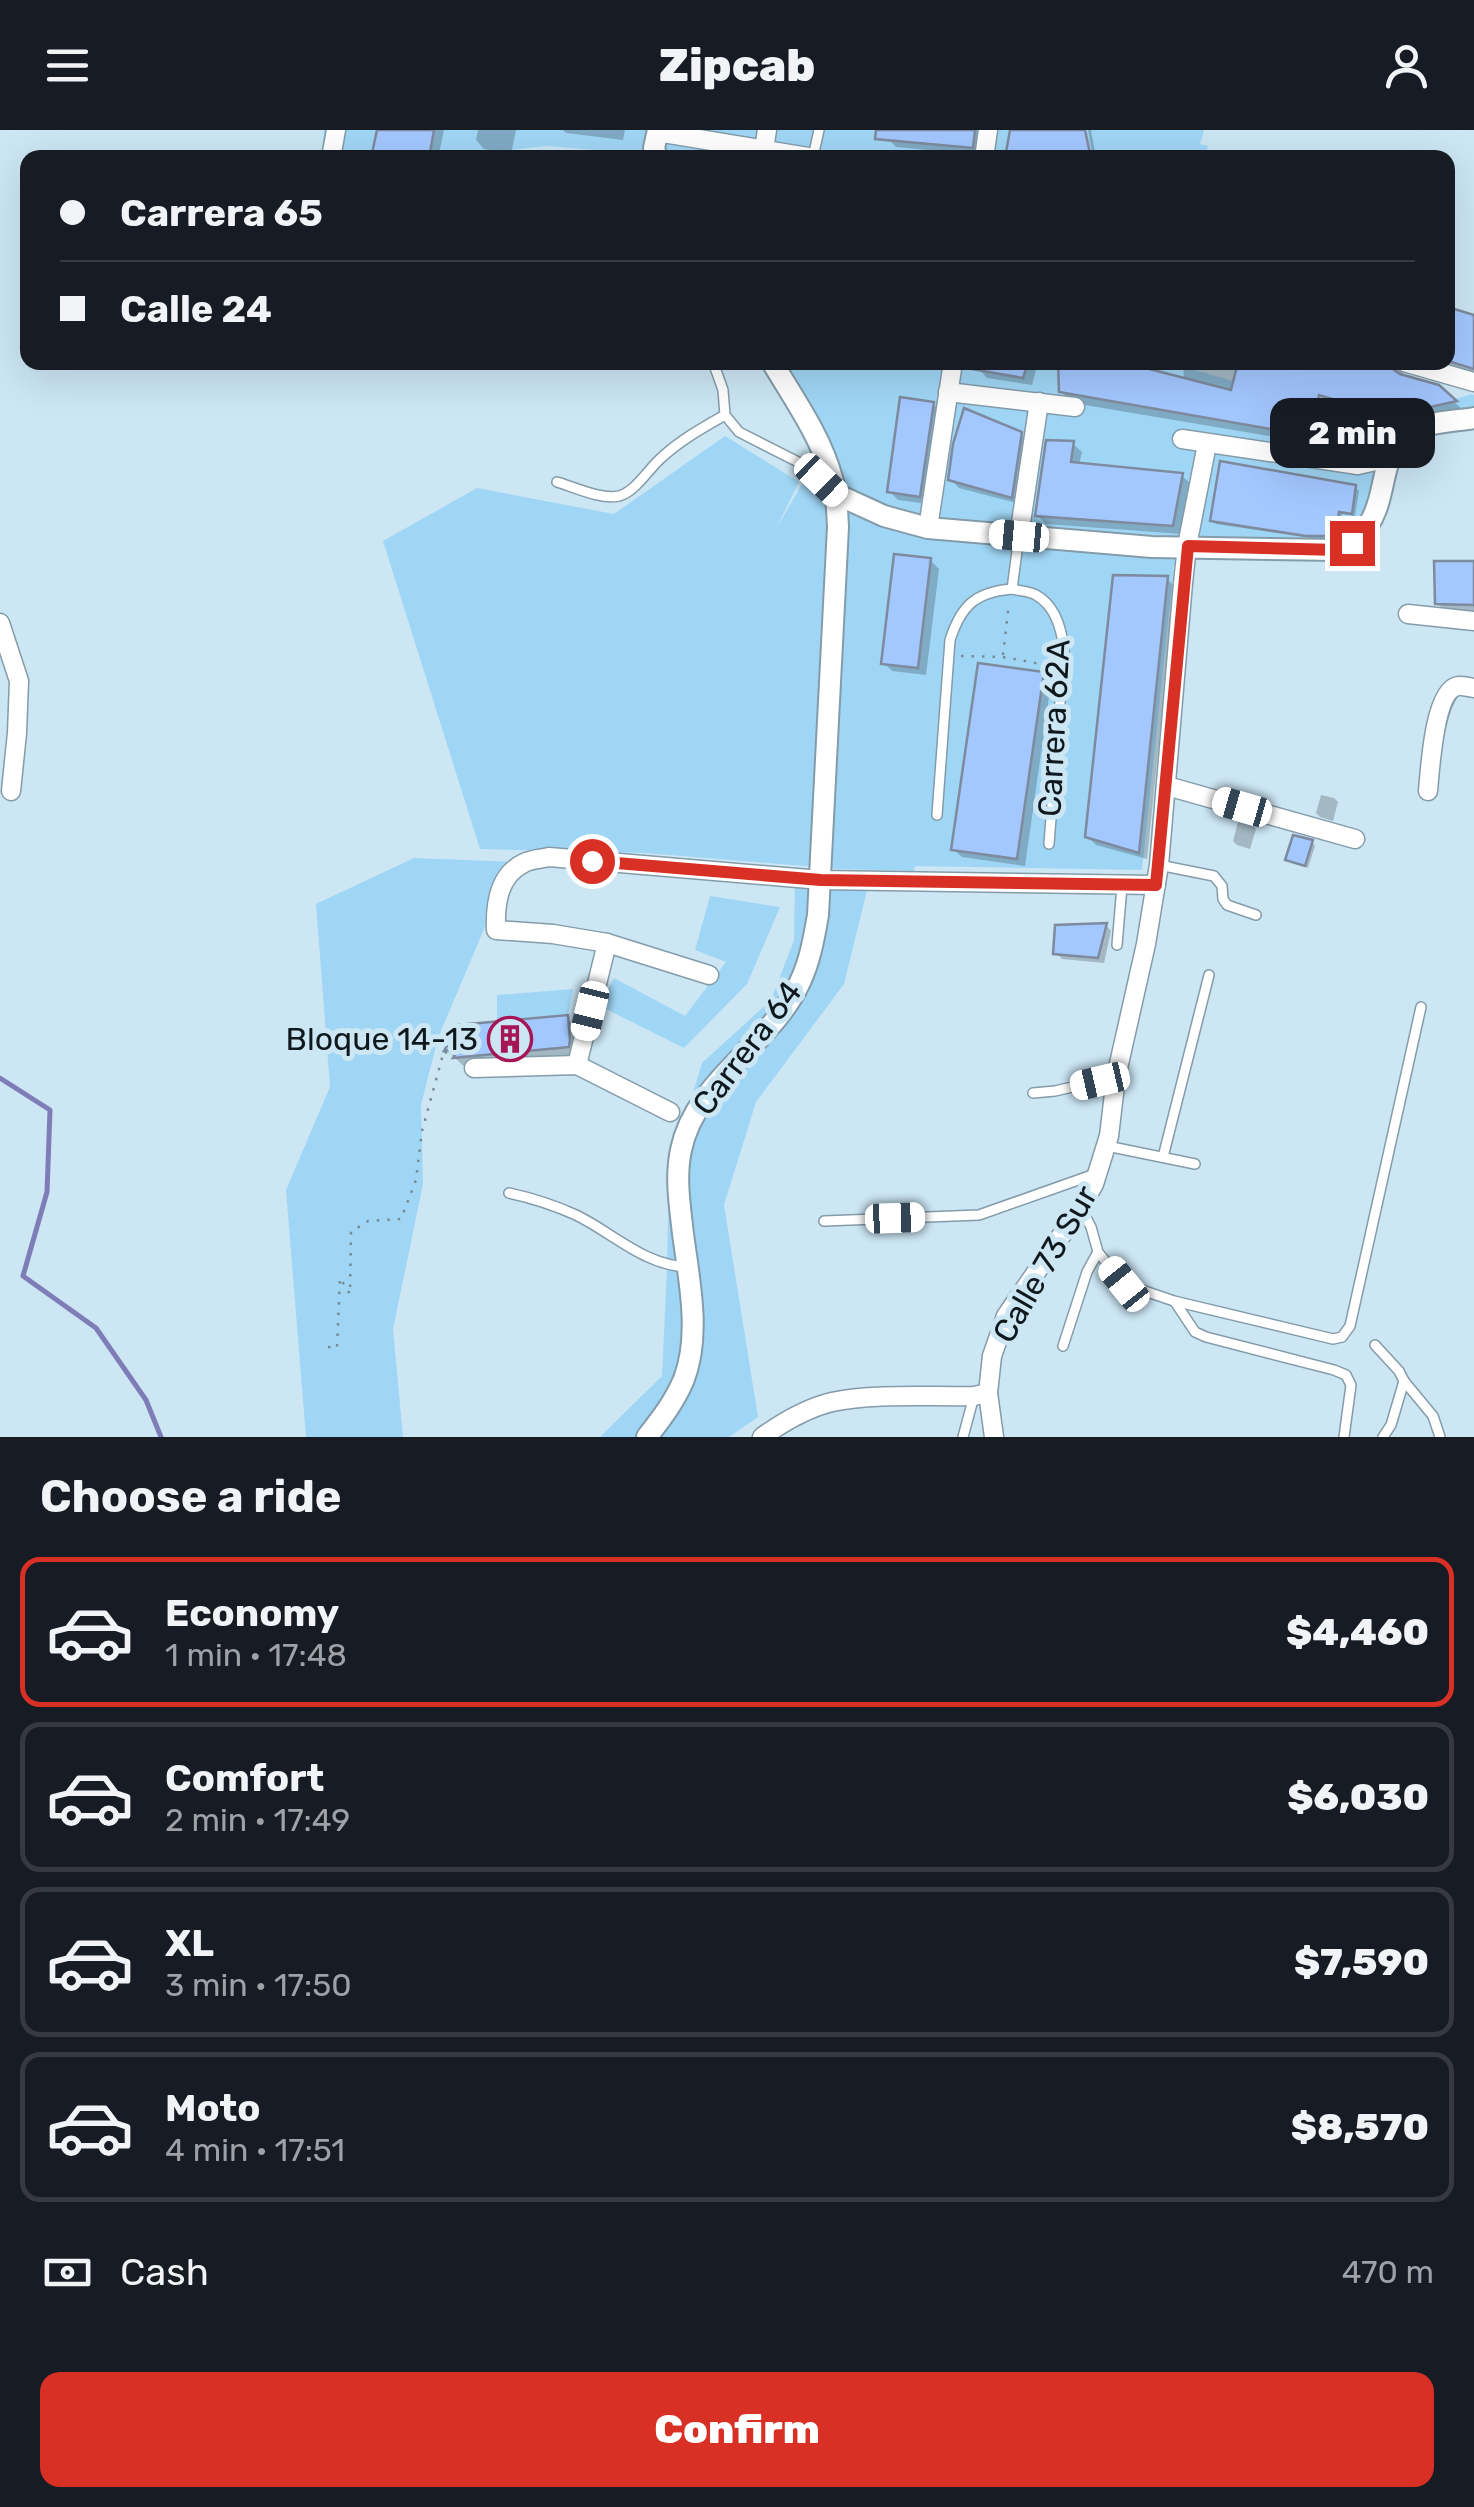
<!DOCTYPE html>
<meta charset="utf-8">
<style>
body{margin:0;font-family:Rubik,sans-serif;background:#242831;color:#f1f3f6;height:100vh;display:flex;flex-direction:column;font-size:38px;white-space:nowrap}
*{box-sizing:border-box;margin:0}
p{font-size:32px;color:#9ea1a6}
.icon{flex:none;width:55px;height:55px;fill:none;stroke:currentColor;stroke-width:2;stroke-linecap:round;stroke-linejoin:round}
.map{position:relative;height:1307px;overflow:hidden}
.drawer{display:flex;flex-direction:column;background:#171b24;flex:1}
.drawer>*{flex:none}
.top-card{position:absolute;left:20px;top:20px;width:1435px;height:220px;border-radius:20px;box-shadow:0 10px 40px #0002;display:grid;align-content:center;height:220px;padding:0 40px;background:#171b24}
.end{position:absolute;width:45px;height:45px;margin:-22px;border:12px solid #d93025;background:#fff;box-shadow:0 0 0 5px #fff}
.from{border-radius:50%}
.bubble{position:absolute;height:70px;border-radius:20px;background:#171b24;box-shadow:0 10px 40px #0002;font-size:32px;font-weight:800;line-height:70px;text-align:center}
.car{position:absolute;width:30px;height:60px;margin:-30px -15px;border-radius:12px;box-shadow:0 0 8px 2px #0007;background:linear-gradient(#fff 24%,#345 0 40%,#fff 0 76%,#345 0 86%,#fff 0)}
.top-card b{display:flex;align-items:center;gap:35px;height:95px;font-size:38px}
.top-card b+b{border-top:2px solid #363941}
.top-card i{width:25px;height:25px;background:#f1f3f6}
ul{padding:0;list-style:none}
li{display:flex;align-items:center;gap:30px;height:150px;margin:0 20px 15px;padding:0 20px;border:5px solid #363941;border-radius:20px}
li div{flex:1}
li b{display:block;font-size:38px}
li em{font-style:normal;font-weight:800}
li.current{border-color:#d93025}
li>.icon{width:90px;height:90px;stroke-width:1.5}
h2{padding:0 40px;font-size:45px;line-height:120px}
.pay{display:flex;align-items:center;gap:25px;height:110px;padding:0 40px;font-size:38px}
.pay p{margin-inline-start:auto}
.button{display:flex;gap:20px;margin-top:auto;padding:20px 40px}
.button a{flex:1;height:115px;border-radius:20px;background:#d93025;color:#fff;font-size:40px;font-weight:800;line-height:115px;text-align:center}
header{display:flex;justify-content:space-between;align-items:center;height:130px;padding:0 40px;background:#171b24;font-size:45px;font-weight:800}
.map>svg:first-child{display:block}
</style>
<header><svg class="icon" aria-label="menu" viewBox="0 0 24 24"><path d="M4 6h16M4 12h16M4 18h16"/></svg>Zipcab<svg class="icon" aria-label="person" viewBox="0 0 24 24"><circle cx="12" cy="8" r="4"/><path d="M4 21q1-7 8-7t8 7"/></svg></header>
<div class="map">
<svg width="1474" height="1307" viewBox="0 0 1474 1307">
<rect width="100%" height="100%" fill="#cce6f4"/>
<g fill="#a0d6f5">
<path d="M324 0H1204L1200 14 1208 16 1205 28H645L643 24 547 16 436 28H321Z"/>
<path d="M763 233H1169L1387 294 1410 284 1471 264 1474 265V285L1410 297 1375 343 1364 379 1349 399 1325 418 1207 407 1174 434 1142 740 915 736 914 741 841 739 645 723 480 719 383 411 477 358 614 384 725 306 799 352 776 399 802 354 859 387V375L809 350 816 319Z"/>
<path d="M414 728 514 732 491 759 492 780 438 908 421 975 423 1054 393 1199 403 1307H306L286 1060 330 957 316 774Z"/>
<path d="M795 739 871 744 844 854 756 972 724 1075 758 1287 729 1307H600L662 1246 667 1138 669 1042 702 933 771 870 794 810Z"/>
<path d="M710 766 780 777 747 854 684 918 600 876 614 848 685 886 726 832 695 820Z"/>
<path d="M573 859 568 885 497 890V865Z"/>
</g>
<g fill="#0003">
<path d="M380 0H444L438 28H374Z"/>
<path d="M478 0H516L511 24 484 19 476 10Z"/>
<path d="M563 0H625L623 10 566 3Z"/>
<path d="M890 0H989L981 25 896 17 888 9Z"/>
<path d="M1088 0H1091L1096 28H1093Z"/>
<path d="M1448 180 1474 188V245L1429 232H1448Z"/>
<path d="M912 232H952L949 238Z"/>
<path d="M980 232H1038L1032 255 987 248 979 239Z"/>
<path d="M1183 232H1409L1405 235 1402 246 1438 257 1465 282 1403 296 1329 274 1322 315 1073 273 1061 261 1184 250Z"/>
<path d="M933 274 942 283 928 374 898 370 890 362Z"/>
<path d="M1020 304 1029 313 1020 374 959 358 950 349Z"/>
<path d="M1073 314 1082 322 1079 335 1182 346 1191 354 1181 404 1046 394 1037 385Z"/>
<path d="M1355 357 1359 361 1355 386 1342 384 1338 408H1311L1216 394 1212 390Z"/>
<path d="M930 430 939 439 926 545 892 541 884 533Z"/>
<path d="M1474 433V482H1446L1437 473Z"/>
<path d="M1167 449 1175 457 1147 729 1096 715 1087 706Z"/>
<path d="M1042 544 1051 553 1025 736 962 727 953 719Z"/>
<path d="M1321 665 1334 668 1338 672 1333 691 1320 687 1316 683Z"/>
<path d="M1238 692 1253 696 1256 699 1250 719 1237 715 1233 711Z"/>
<path d="M1312 712 1315 716 1308 738 1292 732 1288 729Z"/>
<path d="M1106 795 1111 801 1104 833 1062 829 1056 823Z"/>
<path d="M567 888 581 901V929L468 940 447 921 459 897Z"/>
</g>
<g fill="none" stroke-linecap="round" stroke-linejoin="round">
<path stroke="#7f7db8" stroke-width="5" d="M0 948 50 980 47 1062 23 1146 96 1198 146 1270 161 1307"/>
</g>
<g fill="#a3c7ff" stroke="#7e8a9e" stroke-width="2.5">
<path d="M377 0H434L429 28H371Z"/>
<path d="M876 0H975L973 18 875 9Z"/>
<path d="M1010 0H1085L1091 28H1005Z"/>
<path d="M1448 177 1474 185V239L1448 231Z"/>
<path d="M973 232H1028L1023 248 972 239Z"/>
<path d="M1058 232H1122L1231 260 1238 232H1317L1334 237 1335 232H1392L1394 240 1400 244 1439 255 1457 271 1390 286 1319 265 1311 306 1059 262Z"/>
<path d="M900 267 934 272 920 367 887 362Z"/>
<path d="M964 278 1022 302 1012 368 948 350 953 314Z"/>
<path d="M1046 310 1074 311 1071 332 1183 343 1173 396 1035 386Z"/>
<path d="M1220 331 1356 355 1352 384 1339 382 1335 406H1306L1210 391Z"/>
<path d="M894 424 931 428 918 538 881 534Z"/>
<path d="M1434 431H1474V475L1435 474Z"/>
<path d="M1113 445 1168 446 1139 723 1085 707Z"/>
<path d="M978 533 1044 542 1017 729 951 720Z"/>
<path d="M1293 705 1313 710 1305 736 1285 730Z"/>
<path d="M1107 793 1098 828 1053 824 1055 795Z"/>
<path d="M568 885 570 910 569 917 453 928 459 919 444 921 458 895Z"/>
</g>
<g fill="none" stroke-linecap="round" stroke-linejoin="round">
<defs>
<g id="service">
<path d="M813 27 819 0"/>
<path d="M713 232 723 260 725 285 739 302 806 336 828 357"/>
<path d="M557 352C574 357 601 370 619 366 636 361 647 341 660 329 679 311 702 298 725 285"/>
<path d="M1019 406 1012 459C1019 461 1029 461 1036 465 1056 476 1062 500 1064 521L1049 714"/>
<path d="M937 685 950 510C961 476 975 462 1012 459"/>
<path d="M1159 735 1214 746 1222 756 1223 769 1227 775 1256 785"/>
<path d="M1117 815 1122 756"/>
<path d="M1033 963 1055 961 1116 947"/>
<path d="M1107 1016 1195 1034"/>
<path d="M1163 1027 1209 845"/>
<path d="M509 1063C532 1068 554 1075 576 1085 613 1103 645 1136 688 1137"/>
<path d="M1082 1080 1091 1097 1098 1122 1124 1154 1174 1171 1333 1209 1342 1207 1350 1196 1421 877"/>
<path d="M824 1091 979 1085 1095 1044"/>
<path d="M1175 1172 1195 1202 1206 1207 1334 1240 1346 1245 1351 1255 1344 1307"/>
<path d="M1375 1215 1399 1241 1404 1251 1391 1295 1383 1307"/>
<path d="M1063 1216 1087 1142 1098 1122"/>
<path d="M1404 1251 1433 1286 1440 1307"/>
<path d="M963 1307 974 1266"/>
</g>
<g id="minor">
<path d="M657 2 814 28"/>
<path d="M764 20 767 0"/>
<path d="M331 28 336 0"/>
<path d="M984 28 988 0"/>
<path d="M1404 232 1474 252"/>
<path d="M948 262 1075 277"/>
<path d="M1182 309 1358 335 1389 328"/>
<path d="M928 398 953 232"/>
<path d="M1019 406 1039 272"/>
<path d="M1408 484 1474 491"/>
<path d="M0 493 19 551 17 603 11 661"/>
<path d="M1167 656 1355 709"/>
<path d="M1428 661C1430 641 1434 560 1458 556 1459 555 1473 558 1474 558"/>
<path d="M709 845 607 813 553 804 496 800C495 775 498 745 524 733 531 729 541 729 549 727L821 750 1156 755"/>
<path d="M577 935 607 813"/>
<path d="M474 938 577 935 670 982"/>
<path d="M762 1307C783 1292 807 1278 832 1272 873 1263 932 1267 974 1266L988 1263"/>
<path d="M994 1307 988 1263 992 1226 1006 1186 1081 1077 1094 1054 1109 1006 1116 947 1146 814 1159 735 1183 453 1187 416 1207 314"/>
</g>
<g id="tertiary">
<path d="M657 28 654 18 658 0"/>
<path d="M836 364 884 386 928 398 1152 417 1338 420C1354 412 1368 400 1375 382 1387 354 1382 317 1413 300 1427 292 1457 291 1474 288"/>
<path d="M647 1307C661 1289 675 1271 684 1249 701 1205 689 1149 683 1104 680 1076 675 1048 681 1020 695 950 772 914 800 852 810 831 814 808 818 785L838 397C837 380 837 364 832 348 821 307 794 269 772 232"/>
</g>
</defs>
<use href="#service" stroke="#849ca9" stroke-width="12"/>
<use href="#minor" stroke="#849ca9" stroke-width="21"/>
<use href="#tertiary" stroke="#849ca9" stroke-width="24"/>
<g stroke="#788b95" stroke-width="2.5" stroke-dasharray="2.5 8" stroke-linecap="butt">
<path d="M1319 312 1326 284 1387 298"/>
<path d="M1003 525 1009 473"/>
<path d="M961 526 1003 527 1052 536"/>
<path d="M328 1217 337 1218 340 1148 350 1164 351 1102 368 1091 401 1089 416 1050 422 1001 444 921 453 928"/>
</g>
<use href="#service" stroke="#fff" stroke-width="9"/>
<use href="#minor" stroke="#fff" stroke-width="18"/>
<use href="#tertiary" stroke="#fff" stroke-width="20"/>
</g>
<g fill="none" stroke-linecap="round" stroke-linejoin="round">
<path stroke="#d93025" stroke-width="12" d="M592 731 821 750 1156 755 1188 416 1338 420 1352 413"/>
</g>
<defs>
<symbol id="building-ring" viewBox="-11 -11 22 22"><circle r="9.5" fill="#cce6f4" stroke="#a61555" stroke-width="1.5"/><path d="M-4-6H4V6H1V3H-1V6H-4ZM-2.5-4.3h1.7v1.8h-1.7ZM.8-4.3h1.7v1.8H.8ZM-2.5-1h1.7V.8h-1.7ZM.8-1h1.7V.8H.8Z" fill="#a61555"/></symbol>
</defs>
<g fill-rule="evenodd">
<use href="#building-ring" x="485" y="884" width="50" height="50"/>
</g>
<g text-anchor="middle" stroke-width="10" stroke-linejoin="round" paint-order="stroke">
<g font-size="32" fill="#0f181d" stroke="#cce6f4">
<text transform="translate(1054 598) rotate(-87)" y="11">Carrera 62A</text>
<text transform="translate(747 918) rotate(-53)" y="11">Carrera 64</text>
<text transform="translate(1045 1134) rotate(-60)" y="11">Calle 73 Sur</text>
</g>
<g font-size="32" fill="#0f181d" stroke="#cce6f4" text-anchor="end">
<text x="478" y="920">Bloque 14-13</text>
</g>
</g>
</svg>
<i class="end from" style="left:592px;top:731px"></i>
<i class="end" style="left:1352px;top:413px"></i>
<div class="bubble" style="left:1270px;top:268px;width:165px">2 min</div>
<i class="car" style="left:821px;top:350px;rotate:134deg"></i>
<i class="car" style="left:1019px;top:406px;rotate:275deg"></i>
<i class="car" style="left:1242px;top:677px;rotate:286deg"></i>
<i class="car" style="left:590px;top:881px;rotate:194deg"></i>
<i class="car" style="left:1100px;top:951px;rotate:257deg"></i>
<i class="car" style="left:895px;top:1088px;rotate:88deg"></i>
<i class="car" style="left:1124px;top:1154px;rotate:321deg"></i>
<div class="top-card">
<b><i class="from"></i>Carrera 65</b>
<b><i></i>Calle 24</b>
</div>
</div>
<section class="drawer">
<h2>Choose a ride</h2>
<ul>
<li class="current"><svg class="icon" aria-label="car" viewBox="0 0 24 24"><path d="M5 17H2v-5l4-1 3-4h7l3 4 3 1v5h-3M9 17h6M6 11h13"/><circle cx="7" cy="17" r="2"/><circle cx="17" cy="17" r="2"/></svg><div><b>Economy</b><p>1 min · 17:48</p></div><em>$4,460</em></li>
<li><svg class="icon" aria-label="car" viewBox="0 0 24 24"><path d="M5 17H2v-5l4-1 3-4h7l3 4 3 1v5h-3M9 17h6M6 11h13"/><circle cx="7" cy="17" r="2"/><circle cx="17" cy="17" r="2"/></svg><div><b>Comfort</b><p>2 min · 17:49</p></div><em>$6,030</em></li>
<li><svg class="icon" aria-label="car" viewBox="0 0 24 24"><path d="M5 17H2v-5l4-1 3-4h7l3 4 3 1v5h-3M9 17h6M6 11h13"/><circle cx="7" cy="17" r="2"/><circle cx="17" cy="17" r="2"/></svg><div><b>XL</b><p>3 min · 17:50</p></div><em>$7,590</em></li>
<li><svg class="icon" aria-label="car" viewBox="0 0 24 24"><path d="M5 17H2v-5l4-1 3-4h7l3 4 3 1v5h-3M9 17h6M6 11h13"/><circle cx="7" cy="17" r="2"/><circle cx="17" cy="17" r="2"/></svg><div><b>Moto</b><p>4 min · 17:51</p></div><em>$8,570</em></li>
</ul>
<div class="pay"><svg class="icon" aria-label="cash" viewBox="0 0 24 24"><path d="M3 7h18v10H3z"/><circle cx="12" cy="12" r="2"/></svg>Cash<p>470 m</p></div>
<div class="button"><a>Confirm</a></div>
</section>
